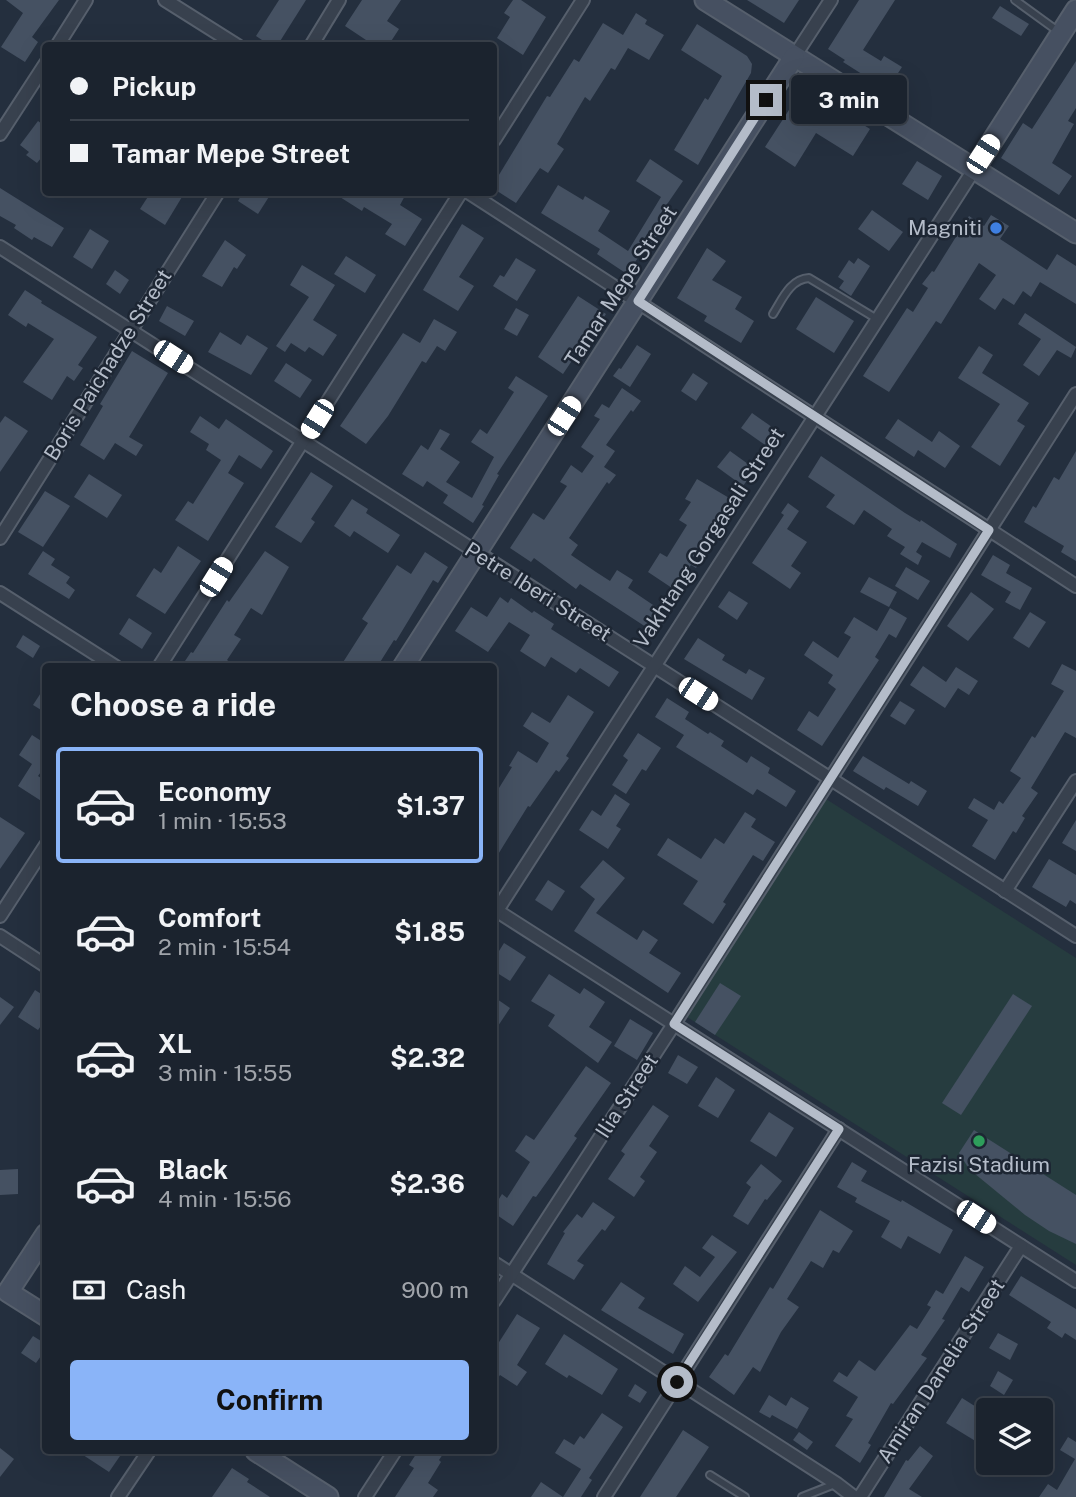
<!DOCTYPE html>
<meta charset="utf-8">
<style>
body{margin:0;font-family:"Public Sans",sans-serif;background:#242b36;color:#f1f3f6;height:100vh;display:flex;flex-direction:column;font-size:26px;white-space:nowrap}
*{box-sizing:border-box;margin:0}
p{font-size:23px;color:#a0a4aa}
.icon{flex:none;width:38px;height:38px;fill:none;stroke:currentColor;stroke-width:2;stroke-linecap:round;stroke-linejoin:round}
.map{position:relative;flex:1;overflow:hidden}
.drawer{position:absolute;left:42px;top:663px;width:455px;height:791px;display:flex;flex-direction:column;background:#1b232e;border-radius:7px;box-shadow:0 7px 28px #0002,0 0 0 2px #39404a}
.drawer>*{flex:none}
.top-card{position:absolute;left:42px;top:42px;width:455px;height:154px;border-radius:7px;box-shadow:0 7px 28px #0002,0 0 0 2px #39404a;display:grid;align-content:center;height:154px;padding:0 28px;background:#1b232e}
.controls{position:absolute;left:976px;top:1398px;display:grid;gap:14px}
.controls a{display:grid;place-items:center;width:77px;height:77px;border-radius:7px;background:#1b232e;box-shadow:0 7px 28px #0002,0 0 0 2px #39404a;font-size:35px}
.end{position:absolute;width:32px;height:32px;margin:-16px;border:9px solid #b4bcc9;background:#111;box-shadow:0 0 0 4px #111}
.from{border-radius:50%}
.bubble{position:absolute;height:49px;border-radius:7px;background:#1b232e;box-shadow:0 7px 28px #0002,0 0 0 2px #39404a;font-size:23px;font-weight:700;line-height:49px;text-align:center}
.car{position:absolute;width:21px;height:42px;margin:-21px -10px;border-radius:9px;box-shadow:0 0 5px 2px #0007;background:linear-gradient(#fff 24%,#345 0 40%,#fff 0 76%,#345 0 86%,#fff 0)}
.top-card b{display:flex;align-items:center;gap:24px;height:66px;font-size:26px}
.top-card b+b{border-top:2px solid #39404a}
.top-card i{width:18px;height:18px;background:#f1f3f6}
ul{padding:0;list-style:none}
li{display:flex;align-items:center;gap:21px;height:116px;margin:0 14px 10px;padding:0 14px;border:4px solid transparent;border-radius:7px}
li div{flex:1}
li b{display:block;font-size:26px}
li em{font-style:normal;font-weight:700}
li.active{border-color:#8ab4f8}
li>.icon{width:63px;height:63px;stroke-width:1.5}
h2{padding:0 28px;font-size:32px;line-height:84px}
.pay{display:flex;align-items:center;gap:18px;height:77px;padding:0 28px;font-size:26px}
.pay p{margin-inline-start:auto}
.cta{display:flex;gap:14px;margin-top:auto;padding:14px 28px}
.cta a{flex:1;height:80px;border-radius:7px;background:#8ab4f8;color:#111;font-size:28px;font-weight:700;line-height:80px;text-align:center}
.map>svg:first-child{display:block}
</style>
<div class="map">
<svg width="1076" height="1497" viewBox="0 0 1076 1497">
<rect width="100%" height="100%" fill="#242f3e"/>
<path fill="#263c3f" d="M826 799 1076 958V1265L687 1017Z"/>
<g fill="#455162">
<path d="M6 0H59L32 37 38 42 25 62 1 47 23 13Z"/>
<path d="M279 0H306L277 46H271L256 36Z"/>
<path d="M362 0H401L387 21 399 29 388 46H375L345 26Z"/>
<path d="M513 0H521L546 17 523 55 497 38 510 17 504 13Z"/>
<path d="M747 0H799L784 23Z"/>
<path d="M859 0H895L863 50 881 61 884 56 902 67 887 90 843 62 845 60 828 49Z"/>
<path d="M1000 6 1029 24 1021 36 992 18Z"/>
<path d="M636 13 647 20 645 24 664 35 649 60 628 48 615 70 611 68 590 101 585 97 557 144 564 149 548 173 540 168 516 203 494 189V183L547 96 550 97 574 59 579 62 603 23 623 35Z"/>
<path d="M697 24 747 56 752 64 751 73 698 165 674 150 705 98 708 100 722 76 681 50Z"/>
<path d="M1076 61V108L1068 121 1074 124 1052 163 1072 176 1059 195 1001 158 1023 123 1032 129Z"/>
<path d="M804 93H813L870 129 853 156 816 133 795 167 765 147 798 96Z"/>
<path d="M38 121 46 127V152L37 163 26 155 29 152 20 145Z"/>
<path d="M650 159 683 181 661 213 669 217 649 248 646 246 627 274 597 254 600 249 541 213 558 185 583 200 585 196 610 211 598 231 628 251 661 197 636 181Z"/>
<path d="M917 161 942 176 928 200 902 184Z"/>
<path d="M0 188 64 228 52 247 34 237 32 240 14 228 16 225 0 216Z"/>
<path d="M151 192H185L165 225 140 209Z"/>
<path d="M243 192H272L258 214 238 201Z"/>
<path d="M332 192H407L400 205 422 219 405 246 385 234 392 224 364 207 362 211Z"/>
<path d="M872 210 903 232 889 251 858 229Z"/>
<path d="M991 215 1009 226 1000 239 1047 270 1057 254 1076 266V304L1040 282 1031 297 1023 291 1014 305 1003 298 995 310 979 299 996 275 979 263 941 324 936 321 889 392 863 376 907 308 913 312 928 288 922 284 932 271 934 272 969 216 984 226Z"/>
<path d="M462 224 484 238 459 277 474 286 458 311 423 290Z"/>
<path d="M90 229 109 241 92 269 73 257Z"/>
<path d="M225 240 246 255 237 269 234 267 222 287 202 276Z"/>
<path d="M707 248 726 261 712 280 742 297 735 309 754 321 741 343 704 321 707 316 677 298Z"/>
<path d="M346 256 376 275 365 293 334 274Z"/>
<path d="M516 258 536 270 517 301 493 286 500 275 504 277Z"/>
<path d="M858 258 870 266 851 296 839 288 844 281 838 277 849 260 854 264Z"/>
<path d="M302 265 335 285 313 320 337 335 323 356 309 347 305 352 291 343 285 352 276 346 309 297 290 285Z"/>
<path d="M115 270 129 280 120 294 106 284Z"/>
<path d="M25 290 42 301 41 303 97 337 78 365 83 368 74 381 67 376 52 400 23 382 54 339 28 323 26 327 8 315Z"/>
<path d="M578 296 606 314 593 333 588 330 572 354 575 356 563 374 538 357Z"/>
<path d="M816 297 854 321 834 353 796 329Z"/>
<path d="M167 306 194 321 185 336 159 321Z"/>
<path d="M516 308 529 315 517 336 504 329Z"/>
<path d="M1025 313 1076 347 1071 358 1057 350 1039 376 1023 365 1041 339 1018 324Z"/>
<path d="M434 319 457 332 445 351 437 346 426 363 422 361 388 416 366 444 340 426 403 333 420 343Z"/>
<path d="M220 332 241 345 247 335 268 348 251 375 208 352Z"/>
<path d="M637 345 651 354 630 387 613 376 619 368 621 369Z"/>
<path d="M979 346 993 355 982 373 1029 403 1017 421 1025 426 1000 466 971 447 1000 404 958 378Z"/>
<path d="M132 351 168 373 129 437 143 445 136 456 115 443 104 460 80 445 103 406 100 404Z"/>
<path d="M286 363 312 380 300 398 274 381Z"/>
<path d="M693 373 708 383 696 401 681 391Z"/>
<path d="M516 376 548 396 497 474 499 475 482 505 484 506 473 523 443 503 448 495 427 481 423 487 402 474 421 445 428 450 440 429 450 434 440 449 460 462 446 482 472 498 494 457 471 442 480 429 487 434 514 392 508 388Z"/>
<path d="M622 388 641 401 633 412 631 410 606 445 615 451 604 467 616 475 609 484 607 482 569 538 578 545 571 555 596 572 610 581 617 570 633 580 628 588 659 609 646 627 580 584 576 589 534 558 531 562 510 548 533 513 544 520 567 486 560 482 571 465 582 473 594 456 581 447 600 419 594 416 602 404 609 408Z"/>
<path d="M752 413 779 432 768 447 741 428Z"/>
<path d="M5 416 28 431 0 472V423Z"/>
<path d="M200 416 219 429 226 419 273 451 261 469 239 455 228 473 244 483 208 541 175 520 188 501 193 504 221 460 206 450 209 444 190 432Z"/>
<path d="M898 419 932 442 939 431 960 446 945 468 918 450 914 457 885 438Z"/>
<path d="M730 451 755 469 743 486 717 467Z"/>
<path d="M1076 451V561L1061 552 1064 546 1024 522 1033 506 1036 508 1054 477 1059 480Z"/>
<path d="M821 456 905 513 920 522 921 520 957 544 950 558 922 542 916 552 922 556 918 565 900 554 905 547 887 536 892 529 864 510 854 525 826 507 835 495 808 477Z"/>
<path d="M311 472 333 486 311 519 315 522 301 543 275 527Z"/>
<path d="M89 474 122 495 107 518 74 497Z"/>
<path d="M697 479 736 502 725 522 720 519 702 546 707 549 696 568 691 565 675 590 648 572 660 553 667 557 687 525 679 520 691 502 685 499Z"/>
<path d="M45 491 70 506 43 547 18 532Z"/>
<path d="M352 499 368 509 366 513 400 535 388 553 354 531 350 537 334 526Z"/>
<path d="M788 503 799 511 787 529 807 542 791 566 801 573 790 589 752 563 784 515 781 513Z"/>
<path d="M178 546 201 561 165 614 136 596 154 568 161 573Z"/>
<path d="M43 551 55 559 51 565 70 577 66 583 75 590 69 599 28 574Z"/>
<path d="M265 551 289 567 262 615 251 608 234 635 241 639 227 660 237 667H181L191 652 193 653 227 600 229 602Z"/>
<path d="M425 552 448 567 438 583 433 580 396 641 394 640 377 667H340L368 623 362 619 397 565 411 574Z"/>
<path d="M993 555 1010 565 1006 573 1032 588 1020 610 1005 602 1011 592 981 575Z"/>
<path d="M906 567 930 581 918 600 895 586Z"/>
<path d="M869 577 897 592 889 607 860 592Z"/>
<path d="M729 591 748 603 737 620 718 607Z"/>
<path d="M971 592 994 609 968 641 947 626Z"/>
<path d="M500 597 508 603 511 598 532 613 534 611 554 624 551 629 619 672 609 687 580 668 576 673 551 657 545 667 520 651 530 635 509 622 488 652 455 631 471 607 487 617Z"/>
<path d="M890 608 907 618 896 638 889 634 875 657 879 660 822 746 797 730 809 711 818 717 836 689 828 683 833 675 804 655 813 641 838 658 851 637 844 633 854 617 877 631Z"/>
<path d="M1030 612 1046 622 1029 648 1013 638Z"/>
<path d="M129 618 152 633 142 649 119 634Z"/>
<path d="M23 635 40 646 33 658 16 647Z"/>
<path d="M698 638 725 655 722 660 746 674 749 669 765 678 752 700 684 659Z"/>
<path d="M1062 664 1076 671V738L1065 732 1031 788 1038 793 1022 816 1025 818 1016 833 1013 831 995 860 972 846 988 820 968 808 974 798 994 810 999 801 1003 804 1021 778 1010 771 1032 736 1035 738 1064 691 1051 684Z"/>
<path d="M923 666 946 682 956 667 978 681 969 695 958 688 945 708 910 685Z"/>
<path d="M46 685V713L33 705Z"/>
<path d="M568 695 594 712 566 756 569 758 559 772 556 770 530 807 528 806 494 861V796L512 767 509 766 518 751 537 763 549 743 523 726 532 712 550 723Z"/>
<path d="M667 698 689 712 685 719 708 734 710 732 724 741 721 746 747 763 751 756 770 768 768 773 796 791 786 807 757 789 753 795 676 747 684 735 655 717Z"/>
<path d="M900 701 915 710 905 725 890 716Z"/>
<path d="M638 733 661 748 646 771 642 769 626 794 612 785 628 760 623 756Z"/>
<path d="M32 735 46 744V765L38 776 46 781V804L18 786 32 764 19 755Z"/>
<path d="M863 756 909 784 911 781 927 791 918 806 886 787 884 790 853 771Z"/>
<path d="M615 794 630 804 616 826 621 829 608 849 579 830 592 810 601 816Z"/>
<path d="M745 812 756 819 751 827 775 842 763 861 753 855 723 902 726 904 713 924 683 904 698 881 657 855 668 838 701 859 715 838 724 844Z"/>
<path d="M0 817 25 833 0 869Z"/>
<path d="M1076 820V851L1062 843Z"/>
<path d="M1049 859 1076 875V904L1070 900 1066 907 1032 887Z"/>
<path d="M603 860 625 878 596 913 637 940 643 930 658 940 649 953 681 973 668 993 574 931 595 899 580 887Z"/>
<path d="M548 880 565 891 552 911 535 900Z"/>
<path d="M504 943 526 957 510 981 494 971V959Z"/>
<path d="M549 974 580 994 584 988 605 1002 589 1027 612 1042 598 1063 548 1026 555 1015 531 1001Z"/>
<path d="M720 983 741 996 715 1035 695 1022Z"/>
<path d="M35 990 46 997V1019L38 1030 18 1017Z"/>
<path d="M1013 994 1032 1006 961 1115 942 1103Z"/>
<path d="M0 997 14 1007 0 1025Z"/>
<path d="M494 997 510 1008 494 1032Z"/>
<path d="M630 1019 653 1033 637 1060 614 1046Z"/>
<path d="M678 1055 698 1067 687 1084 668 1073Z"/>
<path d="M586 1066 611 1083 574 1136 577 1138 551 1176 536 1197 533 1196 513 1226 494 1213V1207L502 1194 507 1198 530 1162 515 1151 526 1135 534 1140Z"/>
<path d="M716 1077 735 1090 718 1118 698 1106Z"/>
<path d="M653 1105 669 1116 649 1146 657 1152 640 1177 645 1181 634 1197 608 1179 625 1154 621 1151Z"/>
<path d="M769 1112 794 1128 776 1157 750 1141Z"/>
<path d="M974 1130 1076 1195V1244L1049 1231 1025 1215 969 1169 959 1153Z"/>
<path d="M852 1162 867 1171 861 1181 901 1202 902 1200 953 1230 940 1254 908 1236 901 1249 881 1237 890 1221 855 1202 857 1198 837 1187Z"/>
<path d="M761 1164 782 1181 767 1200 765 1199 748 1225 733 1216 751 1187 746 1183Z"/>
<path d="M18 1169V1194L0 1195V1170Z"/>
<path d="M593 1202 615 1217 605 1231 602 1229 577 1261 584 1265 574 1280 547 1264 565 1233 563 1232 577 1214 582 1218Z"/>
<path d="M820 1210 853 1231 839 1253 833 1250 823 1268 811 1261 787 1299 799 1307 781 1332 760 1372 753 1367 734 1395 709 1377 725 1354 728 1356 770 1287 773 1289Z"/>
<path d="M712 1235 737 1252 698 1302 673 1284 685 1266 700 1277 715 1257 702 1248Z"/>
<path d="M965 1256 984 1267 969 1292 961 1287 942 1319 945 1320 921 1355 927 1358 893 1404 891 1403 868 1443 871 1445 860 1463 835 1446 853 1419 846 1416 858 1397 833 1381 839 1372 847 1377 859 1360 875 1371 910 1325 917 1329 931 1307 927 1305 936 1290 943 1294Z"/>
<path d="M1021 1276 1076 1309V1340L1065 1333 1062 1338 1047 1328 1051 1322 1009 1295Z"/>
<path d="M621 1282 645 1298 638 1308 684 1334 673 1354 601 1310Z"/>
<path d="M517 1314 540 1328 517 1365 527 1372 517 1386 500 1375 494 1384V1350Z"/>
<path d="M998 1333 1018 1344 1010 1360 989 1348Z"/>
<path d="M564 1334 618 1369 602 1395 569 1375 567 1378 545 1364Z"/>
<path d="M33 1336 46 1344V1349L36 1363 21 1353Z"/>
<path d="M998 1371 1013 1380 1004 1395 990 1386Z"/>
<path d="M635 1384 647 1392 640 1403 628 1396Z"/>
<path d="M769 1395 786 1406 791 1397 809 1408 797 1429 772 1415 770 1418 759 1412Z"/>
<path d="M962 1398 989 1415V1424L977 1442 946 1423Z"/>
<path d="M602 1413 623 1427 589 1478 592 1480 581 1497H531L541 1482 563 1497 581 1469 555 1453 564 1439 574 1445 580 1436 584 1439Z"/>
<path d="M683 1430 709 1447 676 1497H640Z"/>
<path d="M799 1432 813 1442 807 1450 793 1440Z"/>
<path d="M1068 1437 1076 1442V1497H1039L1048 1484 1057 1490 1075 1459 1060 1450Z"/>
<path d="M920 1446 933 1456 909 1489 922 1497H884L906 1460 908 1461Z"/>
<path d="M0 1448 14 1459 0 1477Z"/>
<path d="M77 1451H113L120 1456 109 1472Z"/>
<path d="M418 1451H445L439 1460 441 1462 428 1483 438 1490 433 1497H395L414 1468 409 1465Z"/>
<path d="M232 1468 249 1479 247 1482 270 1497H212Z"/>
</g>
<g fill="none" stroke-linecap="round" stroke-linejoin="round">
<defs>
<g id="lane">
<path d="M1015 0 1059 32"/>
<path d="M773 314C782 300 790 279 809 278L877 319"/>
<path d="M710 1475 745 1497"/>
<path d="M802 1497 835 1484"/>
</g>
<g id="street">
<path d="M165 0 238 46"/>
<path d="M57 46 86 0"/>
<path d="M311 46 339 0"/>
<path d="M794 57 831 0"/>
<path d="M0 134 46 63"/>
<path d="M494 140 583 0"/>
<path d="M468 192 1076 586"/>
<path d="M0 247 1076 936"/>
<path d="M0 538 218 192"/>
<path d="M0 593 116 667"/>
<path d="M159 667 461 192"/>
<path d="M1005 891 1076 781"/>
<path d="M494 909 1076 1281"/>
<path d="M494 915 975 168"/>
<path d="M0 916 46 845"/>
<path d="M0 936 46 966"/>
<path d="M494 1263 837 1484 854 1497"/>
<path d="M494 1301 674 1024 1076 394"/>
<path d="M118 1497 149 1451"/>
<path d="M365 1497 395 1451"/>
<path d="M604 1497 839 1129"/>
<path d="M860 1497 1021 1246"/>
</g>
<g id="secondary">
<path d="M705 0 1076 233"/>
<path d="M975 168 1076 10"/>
<path d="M403 667 794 57"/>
<path d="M46 1234 8 1292 46 1316"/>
<path d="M256 1451 328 1497"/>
</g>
</defs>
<use href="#lane" stroke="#565f6c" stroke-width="10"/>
<use href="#street" stroke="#565f6c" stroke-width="16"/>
<use href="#secondary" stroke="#565f6c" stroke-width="23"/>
<use href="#lane" stroke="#38414e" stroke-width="6"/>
<use href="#street" stroke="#38414e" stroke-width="12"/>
<use href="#secondary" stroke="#465061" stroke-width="19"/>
</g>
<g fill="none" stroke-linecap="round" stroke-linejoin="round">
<path stroke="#b4bcc9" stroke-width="9" d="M677 1382 839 1129 674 1024 989 530 638 301 766 100"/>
</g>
<circle fill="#3f7fe0" stroke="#1d2633" stroke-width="2.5" cx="996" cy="228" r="7"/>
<circle fill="#2e9e5b" stroke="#1d2633" stroke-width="2.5" cx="979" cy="1141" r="7"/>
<g text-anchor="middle" stroke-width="5" stroke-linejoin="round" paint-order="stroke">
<g font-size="21" fill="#b4bcc9" stroke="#1d2633" text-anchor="end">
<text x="982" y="235">Magniti</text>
<text x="979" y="1172" text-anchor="middle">Fazisi Stadium</text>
</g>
<g font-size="21" fill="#b4bcc9" stroke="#1d2633">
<text transform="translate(621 286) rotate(-57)" y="7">Tamar Mepe Street</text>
<text transform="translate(108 365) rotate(-58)" y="7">Boris Paichadze Street</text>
<text transform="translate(709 538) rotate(-57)" y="7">Vakhtang Gorgasali Street</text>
<text transform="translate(538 592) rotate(32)" y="7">Petre Iberi Street</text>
<text transform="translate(627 1096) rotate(-57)" y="7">Ilia Street</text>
<text transform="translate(941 1371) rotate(-57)" y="7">Amiran Danelia Street</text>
</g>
</g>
</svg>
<div class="controls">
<a><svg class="icon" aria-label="layers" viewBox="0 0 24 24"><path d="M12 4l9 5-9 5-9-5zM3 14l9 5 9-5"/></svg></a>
</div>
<i class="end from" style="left:677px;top:1382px"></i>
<i class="end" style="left:766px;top:100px"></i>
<div class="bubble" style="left:791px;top:75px;width:116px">3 min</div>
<i class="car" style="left:983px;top:154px;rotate:33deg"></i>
<i class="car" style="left:173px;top:357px;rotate:123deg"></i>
<i class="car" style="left:564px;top:416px;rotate:33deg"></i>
<i class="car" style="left:317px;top:419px;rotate:212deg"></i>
<i class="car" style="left:216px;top:577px;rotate:32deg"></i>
<i class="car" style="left:698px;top:694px;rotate:123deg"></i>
<i class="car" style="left:976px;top:1217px;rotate:123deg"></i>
<div class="top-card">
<b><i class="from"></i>Pickup</b>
<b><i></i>Tamar Mepe Street</b>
</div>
<section class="drawer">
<h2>Choose a ride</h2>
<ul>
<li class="active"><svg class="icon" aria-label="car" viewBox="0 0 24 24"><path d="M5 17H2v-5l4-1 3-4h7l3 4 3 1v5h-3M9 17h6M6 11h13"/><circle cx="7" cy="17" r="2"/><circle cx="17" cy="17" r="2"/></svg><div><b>Economy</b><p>1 min · 15:53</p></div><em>$1.37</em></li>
<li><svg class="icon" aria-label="car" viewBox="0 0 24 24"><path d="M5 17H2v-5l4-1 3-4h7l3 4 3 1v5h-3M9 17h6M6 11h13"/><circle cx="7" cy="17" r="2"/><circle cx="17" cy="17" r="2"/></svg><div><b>Comfort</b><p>2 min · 15:54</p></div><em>$1.85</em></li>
<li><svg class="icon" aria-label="car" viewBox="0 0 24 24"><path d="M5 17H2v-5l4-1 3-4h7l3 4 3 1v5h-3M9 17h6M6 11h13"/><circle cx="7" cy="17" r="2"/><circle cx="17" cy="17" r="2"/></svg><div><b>XL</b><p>3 min · 15:55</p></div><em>$2.32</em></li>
<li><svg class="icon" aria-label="car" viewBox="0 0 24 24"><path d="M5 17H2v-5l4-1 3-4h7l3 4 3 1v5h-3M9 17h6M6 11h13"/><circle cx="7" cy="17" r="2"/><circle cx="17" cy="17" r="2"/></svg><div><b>Black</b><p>4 min · 15:56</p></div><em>$2.36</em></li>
</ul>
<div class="pay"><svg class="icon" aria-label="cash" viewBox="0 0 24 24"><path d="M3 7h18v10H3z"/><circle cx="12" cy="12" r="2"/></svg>Cash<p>900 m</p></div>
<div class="cta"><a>Confirm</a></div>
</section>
</div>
